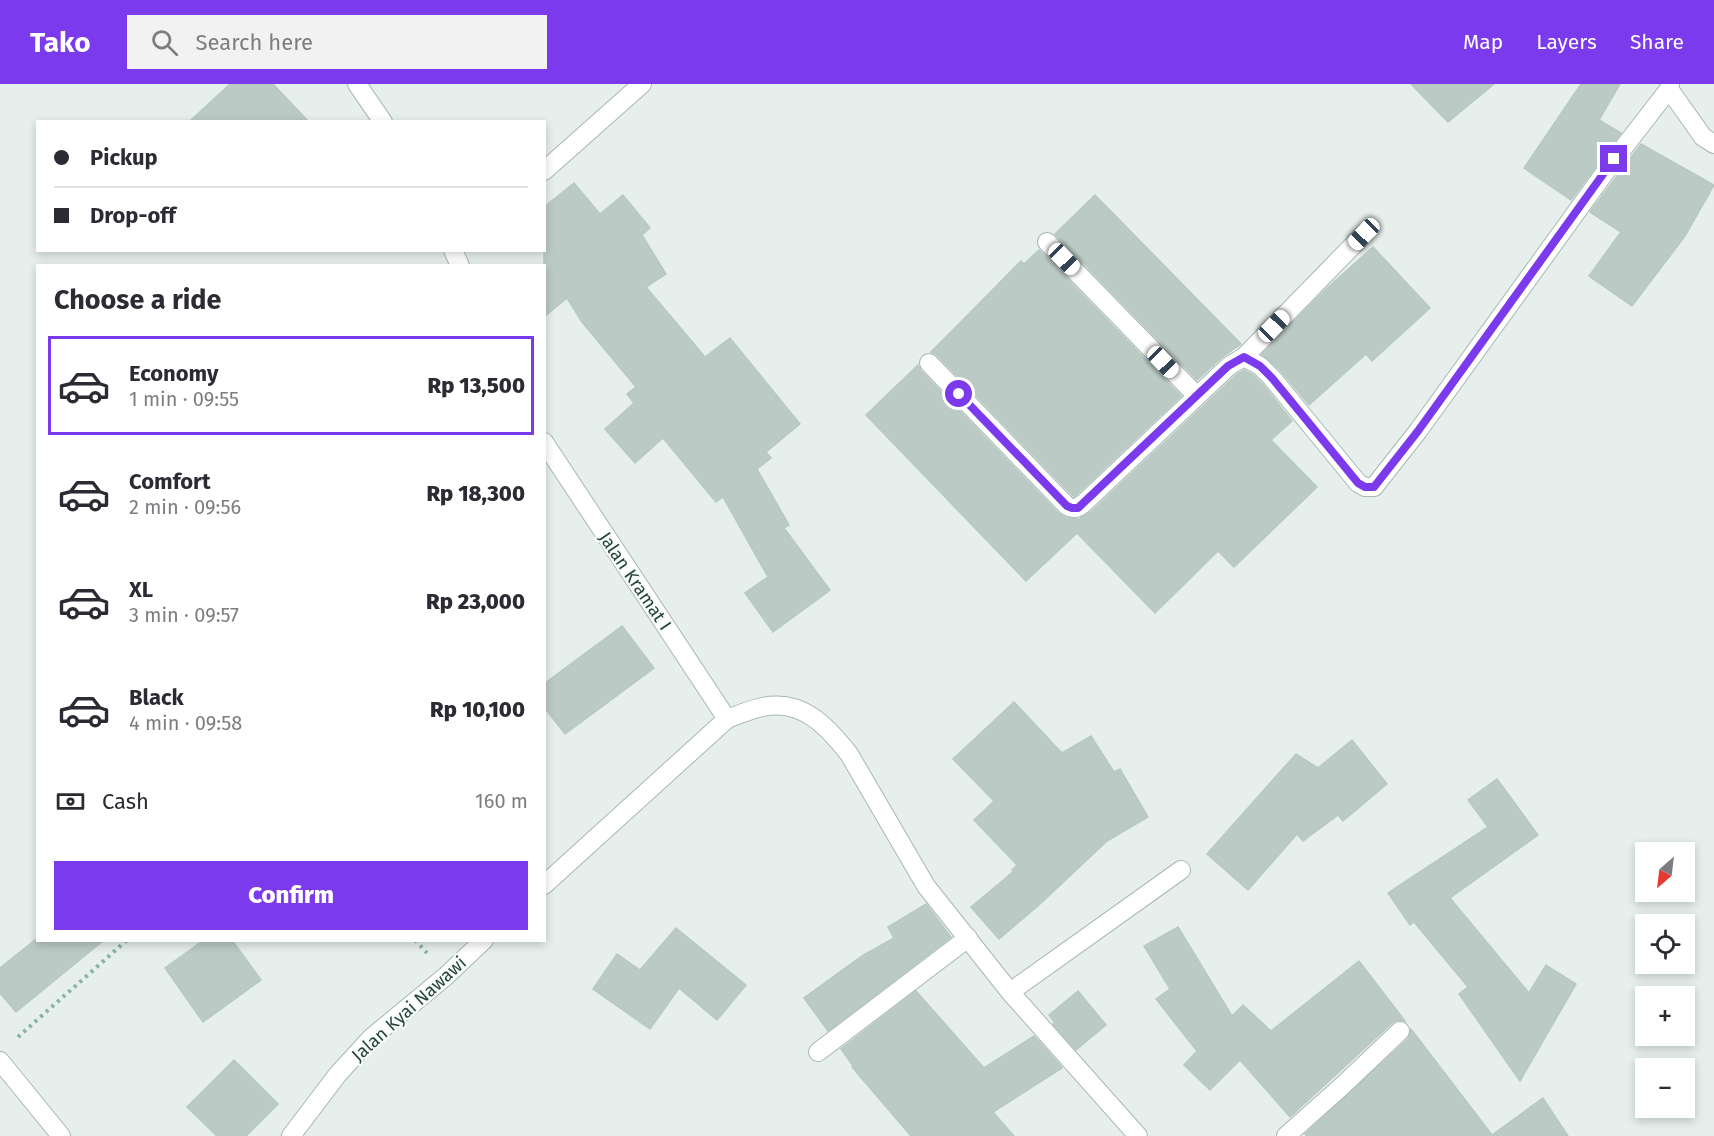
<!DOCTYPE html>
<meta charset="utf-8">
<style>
body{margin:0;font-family:"Fira Sans",sans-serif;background:#f2f2f3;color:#2b2b33;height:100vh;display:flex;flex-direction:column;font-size:22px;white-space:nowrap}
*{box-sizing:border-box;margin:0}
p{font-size:20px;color:#7c7c81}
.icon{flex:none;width:33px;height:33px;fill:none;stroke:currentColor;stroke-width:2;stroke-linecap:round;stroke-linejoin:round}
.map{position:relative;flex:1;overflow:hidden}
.sheet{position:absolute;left:36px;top:180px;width:510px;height:678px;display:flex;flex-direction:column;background:#fff;border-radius:0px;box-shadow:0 3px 9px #0003}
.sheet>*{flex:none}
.hud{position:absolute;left:36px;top:36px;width:510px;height:132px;border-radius:0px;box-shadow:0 3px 9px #0003;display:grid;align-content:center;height:132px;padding:0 18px;background:#fff}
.needle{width:39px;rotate:208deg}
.buttons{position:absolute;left:1635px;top:758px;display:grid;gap:12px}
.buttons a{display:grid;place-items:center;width:60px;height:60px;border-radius:0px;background:#fff;box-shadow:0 3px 9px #0003;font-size:30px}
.end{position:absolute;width:27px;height:27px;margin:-14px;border:8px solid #7c3aed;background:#fff;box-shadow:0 0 0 3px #fff}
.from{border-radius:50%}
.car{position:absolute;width:18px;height:36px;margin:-18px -9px;border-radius:8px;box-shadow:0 0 4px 2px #0007;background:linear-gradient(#fff 24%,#345 0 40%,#fff 0 76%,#345 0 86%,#fff 0)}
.hud b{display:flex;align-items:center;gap:21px;height:57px;font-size:22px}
.hud b+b{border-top:2px solid #e1e1e2}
.hud i{width:15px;height:15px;background:#2b2b33}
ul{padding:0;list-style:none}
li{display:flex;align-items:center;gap:18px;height:99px;margin:0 12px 9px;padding:0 6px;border:3px solid transparent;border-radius:0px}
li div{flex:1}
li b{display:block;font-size:22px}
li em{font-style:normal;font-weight:800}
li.active{border-color:#7c3aed}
li>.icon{width:54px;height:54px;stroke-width:1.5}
h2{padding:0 18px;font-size:27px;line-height:72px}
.pay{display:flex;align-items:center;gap:15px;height:66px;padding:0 18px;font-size:22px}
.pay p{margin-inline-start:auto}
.primary-button{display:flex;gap:12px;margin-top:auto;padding:12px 18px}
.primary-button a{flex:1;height:69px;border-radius:0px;background:#7c3aed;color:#fff;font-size:24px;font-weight:800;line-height:69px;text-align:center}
header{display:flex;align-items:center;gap:36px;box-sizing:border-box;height:84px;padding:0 30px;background:#7c3aed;color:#fff}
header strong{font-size:28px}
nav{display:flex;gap:33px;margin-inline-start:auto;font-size:21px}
.search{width:420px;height:54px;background:#f2f2f3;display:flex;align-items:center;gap:15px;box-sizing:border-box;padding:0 21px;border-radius:0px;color:#7c7c81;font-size:22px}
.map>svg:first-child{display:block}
</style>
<header>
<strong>Tako</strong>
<div class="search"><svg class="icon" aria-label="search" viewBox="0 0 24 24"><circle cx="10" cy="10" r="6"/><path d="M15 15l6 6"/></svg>Search here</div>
<nav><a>Map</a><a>Layers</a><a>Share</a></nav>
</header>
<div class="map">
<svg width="1714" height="1052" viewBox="0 0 1714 1052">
<rect width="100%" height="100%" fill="#e6efeb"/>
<g fill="#bbcac4" stroke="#b8c9c2" stroke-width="1.5">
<path d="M230 0H273L309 38H189Z"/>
<path d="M1411 0H1494L1448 38Z"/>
<path d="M1581 0H1620L1599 36 1621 49 1571 116 1524 84Z"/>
<path d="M1641 60 1714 101 1685 152 1632 222 1589 192 1621 148 1590 128Z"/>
<path d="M574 99 600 130 623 111 650 144 642 151 666 190 646 203 705 273 730 254 800 340 766 368 771 374 757 385 789 441 784 444 830 506 773 548 745 509 768 493 723 413 716 418 663 354 635 379 605 345 634 319 627 310 636 303 582 238 567 214 544 233V123Z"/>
<path d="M1095 111 1241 260 1221 274 1197 296 1055 150Z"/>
<path d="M1373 163 1430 224 1372 277 1366 270 1309 321 1280 286 1262 270 1325 206Z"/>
<path d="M1039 166 1181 312 1074 413 937 271 931 268 1021 177 1024 180Z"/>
<path d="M918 281 921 287 1059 430 1066 434 1079 435 1091 428 1236 291 1244 286 1253 291 1264 302 1292 337 1271 356 1317 403 1234 483 1218 467 1155 529 1077 449 1026 497 866 331Z"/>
<path d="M622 542 654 584 565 650 544 623V600Z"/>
<path d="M1014 618 1062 669 1091 652 1114 688 1120 685 1148 733 1107 757 1039 821 999 855 971 823 1014 787 1012 786 1017 781 974 736 994 717 953 675Z"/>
<path d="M1352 656 1387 700 1343 737 1338 731 1303 757 1297 750 1248 806 1207 770 1296 670 1318 684Z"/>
<path d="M1497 695 1538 751 1450 814 1529 909 1546 881 1576 900 1520 997 1459 910 1468 903 1414 838 1410 841 1388 809 1488 743 1468 716Z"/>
<path d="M926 820 951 853 828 947 804 914 862 872 894 854 888 843Z"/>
<path d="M1178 843 1232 932 1243 921 1271 947 1359 877 1405 937 1398 936 1392 939 1290 1033 1240 976 1210 1006 1184 981 1197 967 1156 915 1170 905 1144 862Z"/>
<path d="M676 844 746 901 717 936 679 904 650 945 593 905 617 870 640 886Z"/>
<path d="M35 856H104L16 928 0 909V884Z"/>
<path d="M204 856H232L261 896 203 938 165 884Z"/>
<path d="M916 907 984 984 1034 952 1059 980 1062 984 993 1028 1014 1052H911L852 983 853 982 841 965Z"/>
<path d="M1078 907 1106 941 1076 966 1053 940 1055 939 1049 931Z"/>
<path d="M1411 945 1492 1051 1543 1014 1568 1052H1307L1305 1050 1408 955Z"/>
<path d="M234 976 278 1020 246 1052H217L187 1023Z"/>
</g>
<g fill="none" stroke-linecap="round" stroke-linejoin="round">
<defs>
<path id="lane" d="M544 87 642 0"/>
<g id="street">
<path d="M357 0 383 38"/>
<path d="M1670 0 1669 5 1703 53 1714 60"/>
<path d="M1047 158 1197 312"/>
<path d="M453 166 460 182"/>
<path d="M1244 273 1364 150"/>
<path d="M929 279 1067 422C1074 426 1078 424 1084 419L1229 282 1244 273 1260 282 1272 294 1358 399 1365 403H1374L1418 347 1614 76 1669 5"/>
<path d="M544 358 727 635"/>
<path d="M544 801 727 635C738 631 751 625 763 623 802 615 827 642 849 670L926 802 1010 908 1138 1052"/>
<path d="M1010 908 1181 786"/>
<path d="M818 968 968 854"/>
<path d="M0 977 61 1052"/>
<path d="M291 1052 338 990 371 954 446 892 484 856"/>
<path d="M1286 1052 1341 1003 1400 947"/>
</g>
</defs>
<use href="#lane" stroke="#a8b8b2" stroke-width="20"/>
<use href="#street" stroke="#a8b8b2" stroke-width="20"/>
<g stroke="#86b3a5" stroke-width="4" stroke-dasharray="3 4.5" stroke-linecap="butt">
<path d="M415 856 427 869"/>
<path d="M18 953 127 856"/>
</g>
<use href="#lane" stroke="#fff" stroke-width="18"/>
<use href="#street" stroke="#fff" stroke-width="18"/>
</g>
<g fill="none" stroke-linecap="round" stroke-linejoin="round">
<path stroke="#7c3aed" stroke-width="8" d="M959 310 1067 422 1072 424H1078L1228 282 1244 273 1260 282 1272 294 1358 399 1365 403H1374L1418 347 1614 75"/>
</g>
<g text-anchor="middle" stroke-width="4.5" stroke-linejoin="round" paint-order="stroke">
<g font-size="18" fill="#24423a" stroke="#f7fbf9">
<text transform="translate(635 497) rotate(56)" y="6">Jalan Kramat I</text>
<text transform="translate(409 925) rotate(-42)" y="6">Jalan Kyai Nawawi</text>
</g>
</g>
</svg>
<div class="buttons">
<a><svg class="needle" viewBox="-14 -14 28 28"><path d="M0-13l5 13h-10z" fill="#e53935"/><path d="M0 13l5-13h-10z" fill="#7c7c81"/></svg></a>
<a><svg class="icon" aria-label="locate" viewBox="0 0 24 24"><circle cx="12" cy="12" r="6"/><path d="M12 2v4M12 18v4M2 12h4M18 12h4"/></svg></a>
<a>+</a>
<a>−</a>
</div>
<i class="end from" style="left:959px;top:310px"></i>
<i class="end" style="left:1614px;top:75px"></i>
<i class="car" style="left:1364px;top:150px;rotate:224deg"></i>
<i class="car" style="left:1064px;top:175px;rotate:136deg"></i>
<i class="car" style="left:1274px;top:242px;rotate:44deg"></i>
<i class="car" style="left:1163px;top:278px;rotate:136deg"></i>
<div class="hud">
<b><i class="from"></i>Pickup</b>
<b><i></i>Drop-off</b>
</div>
<section class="sheet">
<h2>Choose a ride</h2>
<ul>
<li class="active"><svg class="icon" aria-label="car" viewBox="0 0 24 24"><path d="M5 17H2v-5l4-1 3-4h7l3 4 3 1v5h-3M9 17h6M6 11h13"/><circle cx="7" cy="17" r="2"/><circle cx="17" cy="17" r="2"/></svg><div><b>Economy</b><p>1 min · 09:55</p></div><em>Rp 13,500</em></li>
<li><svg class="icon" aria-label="car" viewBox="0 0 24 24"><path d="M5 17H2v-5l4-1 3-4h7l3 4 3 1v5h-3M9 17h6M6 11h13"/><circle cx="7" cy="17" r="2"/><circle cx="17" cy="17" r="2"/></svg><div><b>Comfort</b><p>2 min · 09:56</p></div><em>Rp 18,300</em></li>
<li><svg class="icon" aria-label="car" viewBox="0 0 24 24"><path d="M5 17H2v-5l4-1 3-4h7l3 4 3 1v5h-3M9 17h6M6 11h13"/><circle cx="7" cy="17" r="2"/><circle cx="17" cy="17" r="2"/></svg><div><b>XL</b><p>3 min · 09:57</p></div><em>Rp 23,000</em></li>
<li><svg class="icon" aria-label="car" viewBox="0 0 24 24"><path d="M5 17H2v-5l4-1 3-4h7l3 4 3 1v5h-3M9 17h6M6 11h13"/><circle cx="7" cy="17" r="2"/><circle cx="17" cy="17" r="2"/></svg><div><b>Black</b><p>4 min · 09:58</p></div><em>Rp 10,100</em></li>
</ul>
<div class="pay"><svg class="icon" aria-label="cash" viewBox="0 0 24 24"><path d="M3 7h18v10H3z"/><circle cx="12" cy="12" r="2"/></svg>Cash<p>160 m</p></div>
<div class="primary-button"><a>Confirm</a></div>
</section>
</div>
